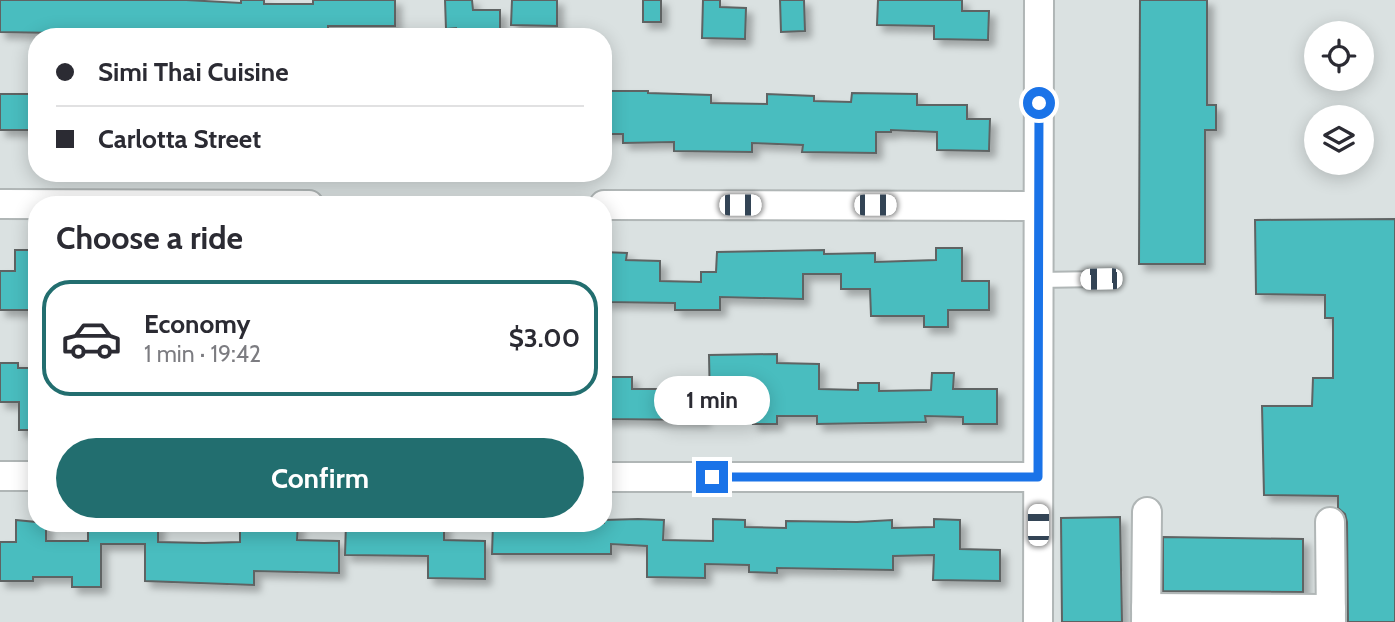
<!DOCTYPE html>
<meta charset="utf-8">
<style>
body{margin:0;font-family:Cabin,sans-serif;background:#f2f2f3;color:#2b2b33;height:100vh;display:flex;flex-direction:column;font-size:26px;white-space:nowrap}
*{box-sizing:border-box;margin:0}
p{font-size:23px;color:#7c7c81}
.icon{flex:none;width:38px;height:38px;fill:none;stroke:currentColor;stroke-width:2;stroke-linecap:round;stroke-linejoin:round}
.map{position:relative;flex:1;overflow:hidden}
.drawer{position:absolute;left:28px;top:196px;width:584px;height:336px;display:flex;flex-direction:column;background:#fff;border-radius:28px;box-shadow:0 4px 18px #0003}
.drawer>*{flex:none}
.guide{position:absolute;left:28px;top:28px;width:584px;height:154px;border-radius:28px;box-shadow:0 4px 18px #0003;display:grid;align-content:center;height:154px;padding:0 28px;background:#fff}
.fabs{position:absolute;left:1304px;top:21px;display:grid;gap:14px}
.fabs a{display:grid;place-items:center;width:70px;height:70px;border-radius:50%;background:#fff;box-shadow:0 4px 18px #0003;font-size:35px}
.end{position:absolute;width:32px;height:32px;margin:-16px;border:9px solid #1a73e8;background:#fff;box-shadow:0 0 0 4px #fff}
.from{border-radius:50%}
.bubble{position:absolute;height:49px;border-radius:24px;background:#fff;box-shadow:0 4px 18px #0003;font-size:23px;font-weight:700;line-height:49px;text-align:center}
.car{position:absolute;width:21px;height:42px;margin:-21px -10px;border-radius:9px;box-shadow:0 0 5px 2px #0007;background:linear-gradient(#fff 24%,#345 0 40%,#fff 0 76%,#345 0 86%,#fff 0)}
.guide b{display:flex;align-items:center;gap:24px;height:66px;font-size:26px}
.guide b+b{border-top:2px solid #e1e1e2}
.guide i{width:18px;height:18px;background:#2b2b33}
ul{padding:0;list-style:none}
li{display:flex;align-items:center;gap:21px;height:116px;margin:0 14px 10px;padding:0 14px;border:4px solid transparent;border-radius:28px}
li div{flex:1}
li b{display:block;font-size:26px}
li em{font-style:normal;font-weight:700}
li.current{border-color:#226e6f}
li>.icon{width:63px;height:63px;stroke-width:1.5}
h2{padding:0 28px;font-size:32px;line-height:84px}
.cta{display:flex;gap:14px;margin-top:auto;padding:14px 28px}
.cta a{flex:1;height:80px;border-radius:42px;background:#226e6f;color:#fff;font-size:28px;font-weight:700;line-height:80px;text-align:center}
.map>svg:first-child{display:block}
</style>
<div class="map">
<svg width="1395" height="622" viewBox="0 0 1395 622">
<defs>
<filter id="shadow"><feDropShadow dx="6" dy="6" stdDeviation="3.5" flood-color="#0004"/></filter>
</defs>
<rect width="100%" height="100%" fill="#dae1e1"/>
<g fill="#48bdbf" stroke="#5e6464" stroke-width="2" filter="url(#shadow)">
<path d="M0 0H186L241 3V0H264V4H313V0H395V26H328V36L156 37V29L115 30V33H103V37H57V33L0 32Z"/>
<path d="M445 0H472L473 10H500V37H456V28L446 29Z"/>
<path d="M512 0H557V26L511 25Z"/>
<rect x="643" y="0" width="18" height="22"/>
<path d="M703 0H720V7L746 8 745 39 702 38Z"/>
<path d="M780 0H804L805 31 781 32Z"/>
<path d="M878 0H962V11H989L988 40 934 39V26L877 25Z"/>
<path d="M1140 0H1207V105H1216V130H1205V264H1139Z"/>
<path d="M604 91H648V93L711 95V103L767 104V94L814 96V101L851 102 852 93 917 94V105H967V119H990L989 151 937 150V132L891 130V132H876V153L802 152 803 145 752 143V152L674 151V142L623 143V134H604Z"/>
<rect x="0" y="94" width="37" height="36"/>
<path d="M1395 219V622H1348L1347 522 1345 514 1338 508V496L1264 495 1262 406H1312L1313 378H1333V318H1325V295L1256 294 1255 220Z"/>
<path d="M936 248H962V281H989V310H948V327H924V316H871L870 289H841V274H803V299L720 297V310H675V303L604 302V252L627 253 626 260 660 261V281L701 282V272H716L717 252 824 250V254L875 253V262L936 260Z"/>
<path d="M15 250H37V272H30L29 310H0V271H15Z"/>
<path d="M777 354V363L819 364V389L858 390V383H879V391L931 390 932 373H954L953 389H997V424H963V417L925 416 926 422 817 424V416H777V424H753L752 403 710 404 709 355Z"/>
<path d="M0 363H18V368H35L37 430H19V402H0Z"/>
<path d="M604 377H632V389H704V420L604 419Z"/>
<path d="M1120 517 1122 622H1062L1061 518Z"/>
<path d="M638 519 664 520 663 540 713 541V519L745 520V527L786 528V521L857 522 892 520V528L934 527V519L960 520V549L1000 550V581L933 580 934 555 893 556V570L777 568V573L749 572V565L705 564V578L647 577V546L611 544V554H492L493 523H525V527L566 528V523H604V520Z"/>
<path d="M16 520 46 523V541H88V523H158V542L204 543 240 542V523H298L297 540 339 541V573L254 571V585L145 581V544H101V587H72V577H33V581H0V542H16Z"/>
<path d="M346 523H379V527L418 528V523H444V540L485 541V579L428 578V556L345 555Z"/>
<path d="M1163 537 1303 539V592L1163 591Z"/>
</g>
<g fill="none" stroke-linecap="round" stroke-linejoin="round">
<defs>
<path id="service" d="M1038 280 1101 279"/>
<g id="minor">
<path d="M0 204 309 205"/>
<path d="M604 205 1038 206"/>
<path d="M0 476H37"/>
<path d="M604 477H1038"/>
<path d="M1330 522 1331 622"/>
<path d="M1146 608 1331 609"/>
<path d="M1038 622 1039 0"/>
<path d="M1146 622 1147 512"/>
</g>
</defs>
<use href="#service" stroke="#b0b6b6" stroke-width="18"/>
<use href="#minor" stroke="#b0b6b6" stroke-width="32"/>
<use href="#service" stroke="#fff" stroke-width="14"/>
<use href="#minor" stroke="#fff" stroke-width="28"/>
</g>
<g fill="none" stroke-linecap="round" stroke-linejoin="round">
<path stroke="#1a73e8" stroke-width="9" d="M712 477H1038L1039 103"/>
</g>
</svg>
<div class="fabs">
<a><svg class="icon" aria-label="locate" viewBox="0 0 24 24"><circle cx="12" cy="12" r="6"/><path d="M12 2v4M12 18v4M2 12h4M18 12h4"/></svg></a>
<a><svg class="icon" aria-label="layers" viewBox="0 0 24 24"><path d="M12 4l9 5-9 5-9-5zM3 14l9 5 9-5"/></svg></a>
</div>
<i class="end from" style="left:1039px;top:103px"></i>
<i class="end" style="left:712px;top:477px"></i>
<div class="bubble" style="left:654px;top:376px;width:116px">1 min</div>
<i class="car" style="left:740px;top:205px;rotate:90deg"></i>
<i class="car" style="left:875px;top:205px;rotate:90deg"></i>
<i class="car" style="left:1101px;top:279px;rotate:269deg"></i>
<i class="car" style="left:1038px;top:525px;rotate:0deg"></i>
<div class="guide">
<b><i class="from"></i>Simi Thai Cuisine</b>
<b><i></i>Carlotta Street</b>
</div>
<section class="drawer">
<h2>Choose a ride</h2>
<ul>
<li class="current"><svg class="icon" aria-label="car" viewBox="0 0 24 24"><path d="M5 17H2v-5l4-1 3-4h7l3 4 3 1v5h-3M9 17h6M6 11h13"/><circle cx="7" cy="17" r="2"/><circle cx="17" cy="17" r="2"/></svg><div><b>Economy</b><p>1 min · 19:42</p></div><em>$3.00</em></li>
</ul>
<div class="cta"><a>Confirm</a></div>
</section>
</div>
